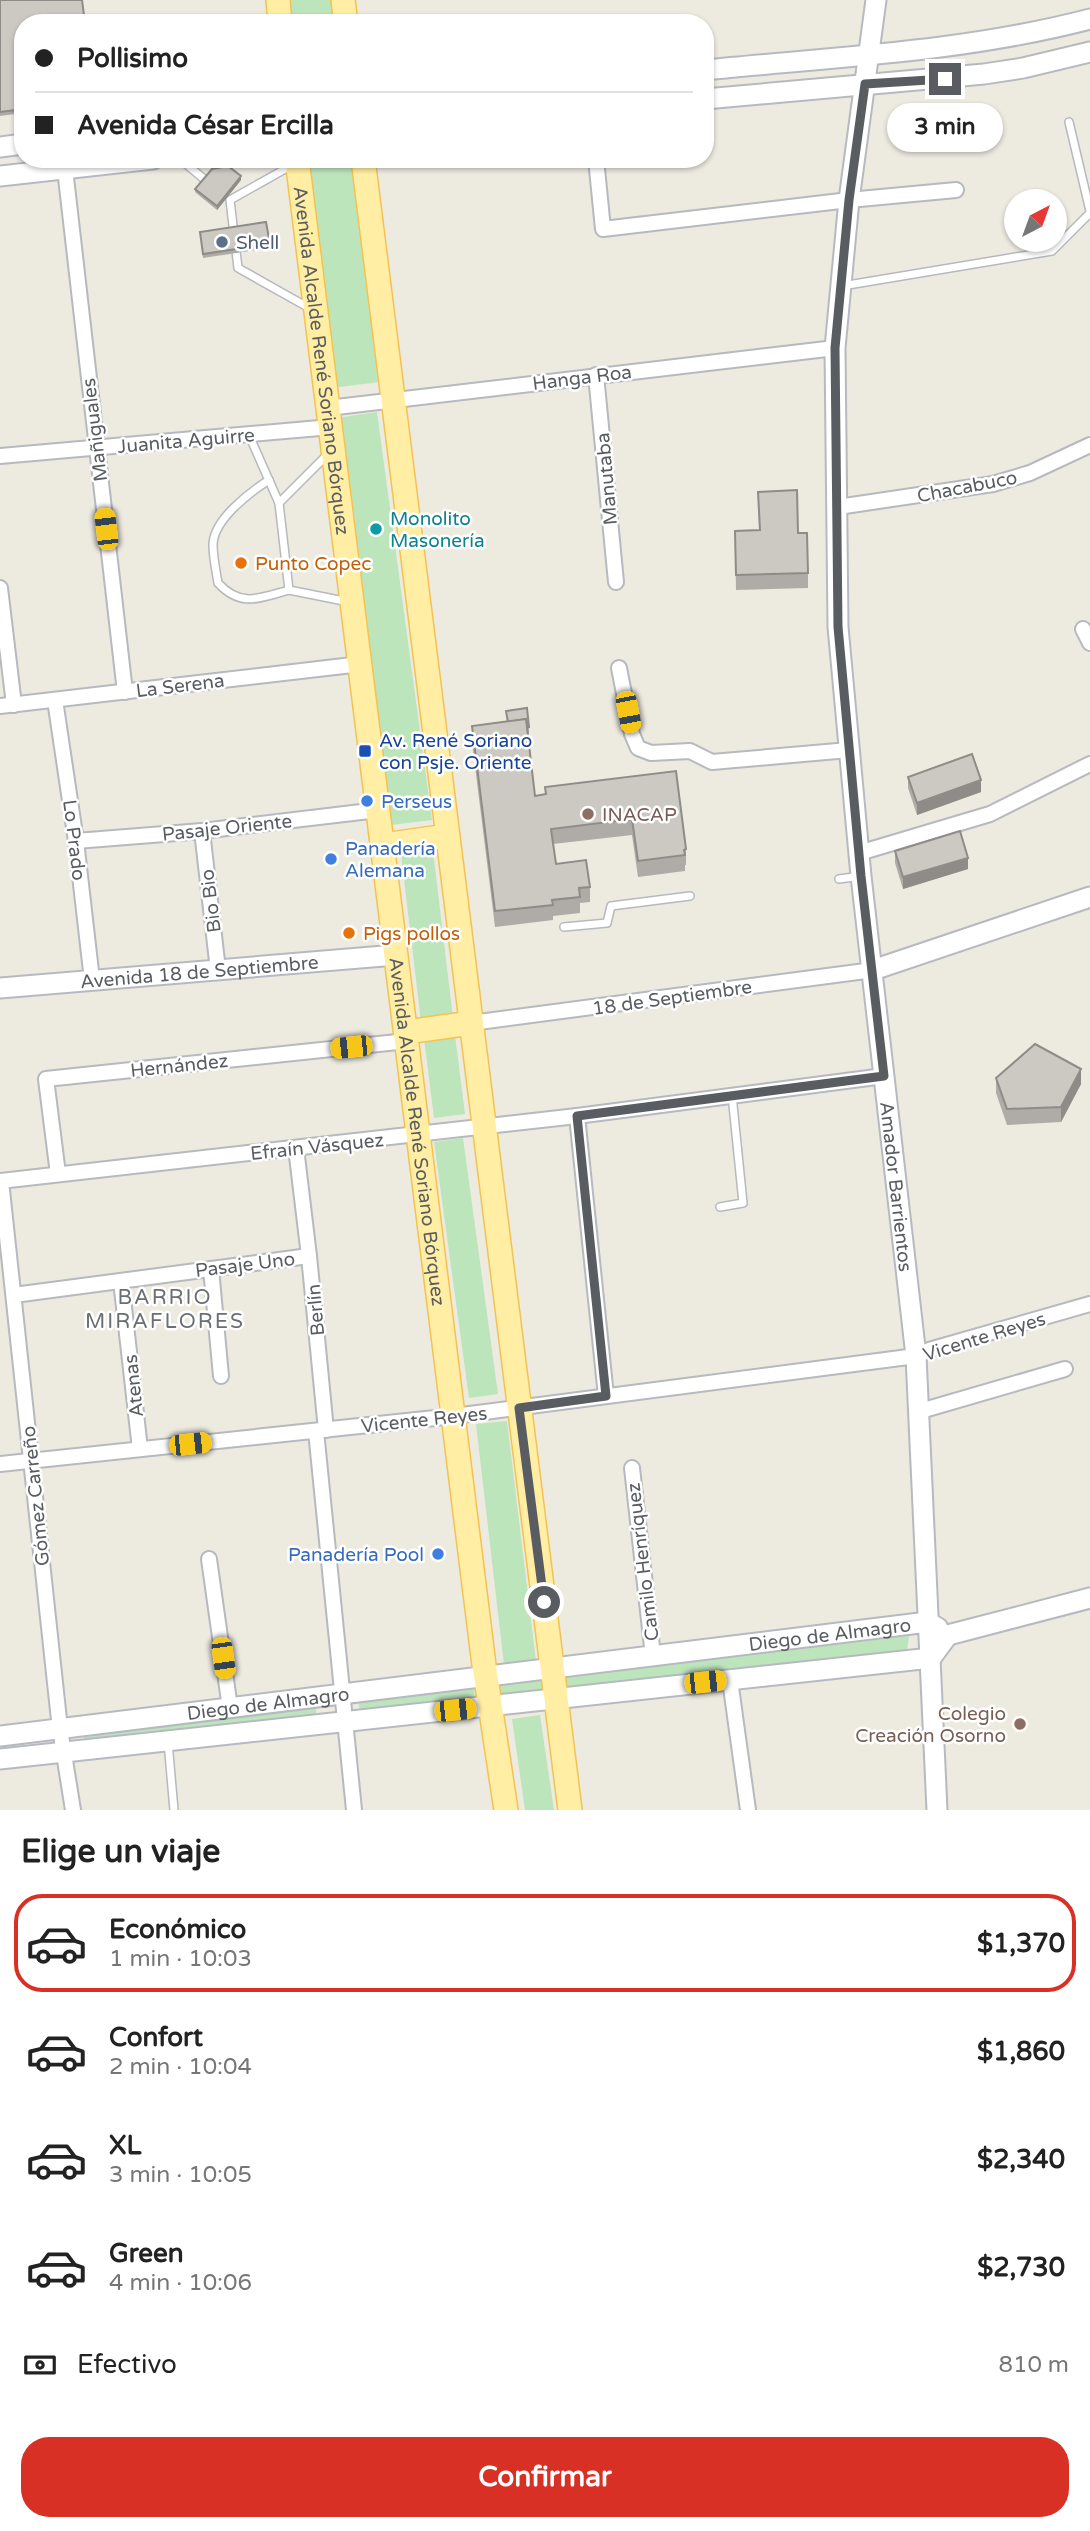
<!DOCTYPE html>
<html lang="es">
<meta charset="utf-8">
<style>
body{margin:0;font-family:"Varela Round",sans-serif;background:#f6f6f6;color:#222;height:100vh;display:flex;flex-direction:column;font-size:26px;white-space:nowrap}
*{box-sizing:border-box;margin:0}
p{font-size:23px;color:#767676}
.icon{flex:none;width:38px;height:38px;fill:none;stroke:currentColor;stroke-width:2;stroke-linecap:round;stroke-linejoin:round}
.map{position:relative;height:1810px;overflow:hidden}
.details{display:flex;flex-direction:column;background:#fff;flex:1}
.details>*{flex:none}
.guide{position:absolute;left:14px;top:14px;width:700px;height:154px;border-radius:28px;box-shadow:0 2px 5px #0004;display:grid;align-content:center;height:154px;padding:0 21px;background:#fff}
.needle{width:46px;rotate:41deg}
.controls{position:absolute;left:1004px;top:189px;display:grid;gap:14px}
.controls a{display:grid;place-items:center;width:63px;height:63px;border-radius:50%;background:#fff;box-shadow:0 2px 5px #0004;font-size:35px}
.end{position:absolute;width:32px;height:32px;margin:-16px;border:9px solid #595d62;background:#fff;box-shadow:0 0 0 4px #fff}
.from{border-radius:50%}
.bubble{position:absolute;height:49px;border-radius:24px;background:#fff;box-shadow:0 2px 5px #0004;font-size:23px;font-weight:700;line-height:49px;text-align:center}
.car{position:absolute;width:21px;height:42px;margin:-21px -10px;border-radius:9px;box-shadow:0 0 5px 2px #0007;background:linear-gradient(#f5c518 24%,#345 0 40%,#f5c518 0 76%,#345 0 86%,#f5c518 0)}
.guide b{display:flex;align-items:center;gap:24px;height:66px;font-size:26px}
.guide b+b{border-top:2px solid #e0e0e0}
.guide i{width:18px;height:18px;background:#222}
ul{padding:0;list-style:none}
li{display:flex;align-items:center;gap:21px;height:98px;margin:0 14px 10px;padding:0 7px;border:4px solid transparent;border-radius:28px}
li div{flex:1}
li b{display:block;font-size:26px}
li em{font-style:normal;font-weight:700}
li.on{border-color:#d93025}
li>.icon{width:63px;height:63px;stroke-width:1.5}
h2{padding:0 21px;font-size:32px;line-height:84px}
.pay{display:flex;align-items:center;gap:18px;height:77px;padding:0 21px;font-size:26px}
.pay p{margin-inline-start:auto}
.cta{display:flex;gap:14px;margin-top:auto;padding:14px 21px}
.cta a{flex:1;height:80px;border-radius:28px;background:#d93025;color:#fff;font-size:28px;font-weight:700;line-height:80px;text-align:center}
.map>svg:first-child{display:block}
</style>
<div class="map">
<svg width="1090" height="1810" viewBox="0 0 1090 1810">
<rect width="100%" height="100%" fill="#edeae0"/>
<g fill="#bde5bc">
<path d="M289 0H333L336 23H292Z"/>
<path d="M302 159H351L380 382 331 388Z"/>
<path d="M377 412 432 820 391 825 336 418Z"/>
<path d="M433 851 453 1018 421 1022 401 854Z"/>
<path d="M455 1035 465 1114 434 1118 424 1038Z"/>
<path d="M463 1138 498 1394 469 1398 434 1142Z"/>
<path d="M507 1421 536 1661 504 1665 476 1424Z"/>
<path d="M909 1636 907 1651 566 1688V1676Z"/>
<path d="M546 1680 548 1692 497 1698 495 1686Z"/>
<path d="M475 1686 474 1699 360 1713 358 1700Z"/>
<path d="M316 1707V1715L85 1745 83 1732Z"/>
<path d="M540 1715 554 1810H525L512 1719Z"/>
</g>
<g fill="none" stroke-linecap="round" stroke-linejoin="round">
<defs>
<g id="lane">
<path d="M1069 122 1090 211"/>
<path d="M180 159 210 184"/>
<path d="M294 164 230 200 238 268 311 309"/>
<path d="M842 286 1052 251 1090 213"/>
<path d="M249 435 279 503 289 590 349 602"/>
<path d="M269 480C250 492 213 520 213 545 213 557 216 571 218 583 241 608 260 598 289 590"/>
<path d="M279 503 328 454"/>
<path d="M839 879 861 876"/>
<path d="M564 927 607 923 611 906 690 896"/>
<path d="M720 1207 743 1203 732 1095"/>
<path d="M168 1742 174 1810"/>
</g>
<g id="street">
<path d="M596 159 603 229 849 200 956 190"/>
<path d="M65 169 125 692"/>
<path d="M596 375 616 582"/>
<path d="M328 408 835 348"/>
<path d="M0 456 331 427"/>
<path d="M838 507 993 484 1030 473 1090 445"/>
<path d="M0 588 14 705"/>
<path d="M1083 629 1090 643"/>
<path d="M619 668 632 734 638 748 651 753 690 751 712 762 849 750"/>
<path d="M55 700 76 841 92 980"/>
<path d="M0 706 361 664"/>
<path d="M202 831 218 970"/>
<path d="M76 841 202 831 378 810"/>
<path d="M859 853 990 814 1090 764"/>
<path d="M471 1023 873 970"/>
<path d="M577 1116 606 1396"/>
<path d="M296 1148 309 1256 326 1430"/>
<path d="M58 1174 46 1079 407 1041"/>
<path d="M0 1181 577 1116 884 1076"/>
<path d="M1 1181 60 1729 73 1810"/>
<path d="M211 1269 221 1376"/>
<path d="M121 1281 140 1449"/>
<path d="M14 1295 309 1256"/>
<path d="M917 1412 1065 1369"/>
<path d="M316 1431 354 1810"/>
<path d="M0 1464 454 1416 916 1356 929 1350 1090 1304"/>
<path d="M632 1468 653 1656"/>
<path d="M209 1559 230 1708"/>
<path d="M730 1680 748 1810"/>
</g>
<g id="secondary">
<path id="s1" d="M876 0 849 200 835 348 838 627 861 876 916 1356 937 1810"/>
<path d="M705 70C834 57 964 52 1090 19"/>
<path d="M705 99 984 74 1023 68 1090 52"/>
<path d="M0 147 23 144"/>
<path d="M0 176 153 159"/>
<path d="M873 970 1090 897"/>
<path id="s2" d="M0 988 396 955"/>
<path d="M948 1635 1090 1598"/>
<path id="s3" d="M0 1736 928 1622 938 1628"/>
<path d="M0 1759 931 1658 948 1635"/>
</g>
<g id="primary">
<path d="M278 0 280 23"/>
<path d="M343 0 346 23"/>
<path id="s4" d="M297 159 484 1665 506 1810"/>
<path d="M363 159 570 1810"/>
<path d="M383 845 447 836"/>
<path d="M406 1032 471 1023"/>
</g>
</defs>
<use href="#lane" stroke="#b6b9be" stroke-width="10"/>
<use href="#street" stroke="#b6b9be" stroke-width="18"/>
<use href="#secondary" stroke="#b6bac0" stroke-width="23"/>
<use href="#primary" stroke="#f4c252" stroke-width="26"/>
<use href="#lane" stroke="#fff" stroke-width="7"/>
<use href="#street" stroke="#fff" stroke-width="14"/>
<use href="#secondary" stroke="#fff" stroke-width="19"/>
<use href="#primary" stroke="#ffeea3" stroke-width="23"/>
</g>
<g fill="#afaca7">
<path d="M0 0 23 23V113L0 116Z"/>
<path d="M241 180 217 210 195 192V189Z"/>
<path d="M200 232 270 244V248L203 258Z"/>
<path d="M758 492 798 533 808 573V588L736 590 735 531 759 530Z"/>
<path d="M506 711 529 727V734L528 735 535 796 545 794V787L676 771 686 849V865H685V871L638 877 632 835 553 844 556 864 590 887V902L580 903V913L553 916V920L495 927 472 742V726L507 722Z"/>
<path d="M908 777 981 792 917 815 908 788Z"/>
<path d="M895 851 968 869 903 889 895 863Z"/>
<path d="M996 1078 1081 1084 1061 1122 1007 1125 996 1093Z"/>
</g>
<g fill="#8f8c88">
<path d="M241 176V180L217 210V206Z"/>
<path d="M981 780V792L917 815V803Z"/>
<path d="M968 858V869L903 889V877Z"/>
<path d="M1081 1069V1084L1061 1122V1107Z"/>
</g>
<g fill="#ccc8c2" stroke="#8f8c88" stroke-width="2">
<path d="M0 0H82L85 23H23V109L0 112Z"/>
<path d="M228 166 241 176 217 206 195 189 212 169Z"/>
<path d="M266 222 270 244 203 254 200 232Z"/>
<path d="M797 490 798 533H807L808 573 736 575 735 531 760 530 758 492Z"/>
<path d="M527 708 529 727H527L526 719 508 722 506 711Z"/>
<path d="M526 719 535 796 546 794 545 787 676 771 686 849 684 850 685 855 638 861 632 819 551 829 556 864 586 860 590 887 579 888 580 897 552 900 553 905 495 911 472 726Z"/>
<path d="M972 754 981 780 917 803 908 777Z"/>
<path d="M960 831 968 858 903 877 895 851Z"/>
<path d="M1035 1044 1081 1069 1061 1107 1007 1109 996 1078Z"/>
</g>
<g fill="none" stroke-linecap="round" stroke-linejoin="round">
<path stroke="#595d62" stroke-width="9" d="M544 1602 519 1408 606 1396 577 1116 884 1076 861 876 838 627 835 348 849 200 865 84 945 79"/>
</g>
<circle fill="#5c6f8a" stroke="#fff" stroke-width="2.5" cx="222" cy="242" r="7"/>
<circle fill="#0f9aa8" stroke="#fff" stroke-width="2.5" cx="376" cy="529" r="7"/>
<g fill="#e8710a" stroke="#fff" stroke-width="2.5">
<circle cx="241" cy="563" r="7"/>
<circle cx="349" cy="933" r="7"/>
</g>
<rect fill="#1a4fb4" stroke="#fff" stroke-width="2.5" x="358" y="744" width="14" height="14" rx="3.5"/>
<g fill="#3f7fe0" stroke="#fff" stroke-width="2.5">
<circle cx="367" cy="801" r="7"/>
<circle cx="331" cy="859" r="7"/>
<circle cx="438" cy="1554" r="7"/>
</g>
<g fill="#8d6e63" stroke="#fff" stroke-width="2.5">
<circle cx="588" cy="814" r="7"/>
<circle cx="1020" cy="1724" r="7"/>
</g>
<g text-anchor="middle" stroke-width="5" stroke-linejoin="round" paint-order="stroke">
<g font-size="19" fill="#4e5e75" stroke="#fff" text-anchor="start">
<text x="236" y="249">Shell</text>
</g>
<g font-size="19" fill="#595d62" stroke="#fff">
<text dy="7" stroke="none"><textPath href="#s4" startOffset="203">Avenida Alcalde René Soriano Bórquez</textPath></text>
<text transform="translate(582 377) rotate(-7)" y="7">Hanga Roa</text>
<text transform="translate(94 430) rotate(-97)" y="7">Mañiguales</text>
<text transform="translate(186 440) rotate(-5)" y="7">Juanita Aguirre</text>
<text transform="translate(606 479) rotate(-95)" y="7">Manutaba</text>
<text transform="translate(967 486) rotate(-11)" y="7">Chacabuco</text>
<text transform="translate(180 685) rotate(-7)" y="7">La Serena</text>
<text transform="translate(227 827) rotate(-6)" y="7">Pasaje Oriente</text>
<text transform="translate(75 840) rotate(83)" y="7">Lo Prado</text>
<text transform="translate(210 901) rotate(-97)" y="7">Bio Bio</text>
<text dy="7" stroke="none"><textPath href="#s2" startOffset="200">Avenida 18 de Septiembre</textPath></text>
<text transform="translate(672 997) rotate(-8)" y="7">18 de Septiembre</text>
<text transform="translate(179 1065) rotate(-6)" y="7">Hernández</text>
<text dy="7" stroke="none"><textPath href="#s4" startOffset="980">Avenida Alcalde René Soriano Bórquez</textPath></text>
<text transform="translate(317 1146) rotate(-6)" y="7">Efraín Vásquez</text>
<text dy="7" stroke="none"><textPath href="#s1" startOffset="1192">Amador Barrientos</textPath></text>
<text transform="translate(245 1264) rotate(-7)" y="7">Pasaje Uno</text>
<text transform="translate(315 1310) rotate(-95)" y="7">Berlín</text>
<text transform="translate(984 1336) rotate(-17)" y="7">Vicente Reyes</text>
<text transform="translate(133 1386) rotate(-96)" y="7">Atenas</text>
<text transform="translate(424 1419) rotate(-6)" y="7">Vicente Reyes</text>
<text transform="translate(35 1496) rotate(-96)" y="7">Gómez Carreño</text>
<text transform="translate(642 1562) rotate(-97)" y="7">Camilo Henríquez</text>
<text dy="7" stroke="none"><textPath href="#s3" startOffset="836">Diego de Almagro</textPath></text>
<text dy="7" stroke="none"><textPath href="#s3" startOffset="270">Diego de Almagro</textPath></text>
</g>
<g font-size="19" fill="#0d838f" stroke="#fff" text-anchor="start">
<text x="390" y="525">Monolito<tspan x="390" dy="22">Masonería</tspan></text>
</g>
<g font-size="19" fill="#c56008" stroke="#fff" text-anchor="start">
<text x="255" y="570">Punto Copec</text>
<text x="363" y="940">Pigs pollos</text>
</g>
<g font-size="19" fill="#164399" stroke="#fff" text-anchor="start">
<text x="379" y="747">Av. René Soriano<tspan x="379" dy="22">con Psje. Oriente</tspan></text>
</g>
<g font-size="19" fill="#366cbe" stroke="#fff" text-anchor="start">
<text x="381" y="808">Perseus</text>
<text x="345" y="855">Panadería<tspan x="345" dy="22">Alemana</tspan></text>
<text x="424" y="1561" text-anchor="end">Panadería Pool</text>
</g>
<g font-size="19" fill="#785e54" stroke="#fff" text-anchor="start">
<text x="602" y="821">INACAP</text>
<text x="1006" y="1720" text-anchor="end">Colegio<tspan x="1006" dy="22">Creación Osorno</tspan></text>
</g>
<g font-size="21" letter-spacing="2" fill="#6a6f74" stroke="#fff">
<text x="165" y="1304">BARRIO<tspan x="165" dy="24">MIRAFLORES</tspan></text>
</g>
</g>
</svg>
<div class="controls">
<a><svg class="needle" viewBox="-14 -14 28 28"><path d="M0-13l5 13h-10z" fill="#e53935"/><path d="M0 13l5-13h-10z" fill="#767676"/></svg></a>
</div>
<i class="end from" style="left:544px;top:1602px"></i>
<i class="end" style="left:945px;top:79px"></i>
<div class="bubble" style="left:887px;top:103px;width:116px">3 min</div>
<i class="car" style="left:106px;top:529px;rotate:353deg"></i>
<i class="car" style="left:628px;top:712px;rotate:169deg"></i>
<i class="car" style="left:351px;top:1047px;rotate:264deg"></i>
<i class="car" style="left:190px;top:1444px;rotate:84deg"></i>
<i class="car" style="left:223px;top:1658px;rotate:172deg"></i>
<i class="car" style="left:705px;top:1682px;rotate:84deg"></i>
<i class="car" style="left:455px;top:1710px;rotate:84deg"></i>
<div class="guide">
<b><i class="from"></i>Pollisimo</b>
<b><i></i>Avenida César Ercilla</b>
</div>
</div>
<section class="details">
<h2>Elige un viaje</h2>
<ul>
<li class="on"><svg class="icon" aria-label="car" viewBox="0 0 24 24"><path d="M5 17H2v-5l4-1 3-4h7l3 4 3 1v5h-3M9 17h6M6 11h13"/><circle cx="7" cy="17" r="2"/><circle cx="17" cy="17" r="2"/></svg><div><b>Económico</b><p>1 min · 10:03</p></div><em>$1,370</em></li>
<li><svg class="icon" aria-label="car" viewBox="0 0 24 24"><path d="M5 17H2v-5l4-1 3-4h7l3 4 3 1v5h-3M9 17h6M6 11h13"/><circle cx="7" cy="17" r="2"/><circle cx="17" cy="17" r="2"/></svg><div><b>Confort</b><p>2 min · 10:04</p></div><em>$1,860</em></li>
<li><svg class="icon" aria-label="car" viewBox="0 0 24 24"><path d="M5 17H2v-5l4-1 3-4h7l3 4 3 1v5h-3M9 17h6M6 11h13"/><circle cx="7" cy="17" r="2"/><circle cx="17" cy="17" r="2"/></svg><div><b>XL</b><p>3 min · 10:05</p></div><em>$2,340</em></li>
<li><svg class="icon" aria-label="car" viewBox="0 0 24 24"><path d="M5 17H2v-5l4-1 3-4h7l3 4 3 1v5h-3M9 17h6M6 11h13"/><circle cx="7" cy="17" r="2"/><circle cx="17" cy="17" r="2"/></svg><div><b>Green</b><p>4 min · 10:06</p></div><em>$2,730</em></li>
</ul>
<div class="pay"><svg class="icon" aria-label="cash" viewBox="0 0 24 24"><path d="M3 7h18v10H3z"/><circle cx="12" cy="12" r="2"/></svg>Efectivo<p>810 m</p></div>
<div class="cta"><a>Confirmar</a></div>
</section>
